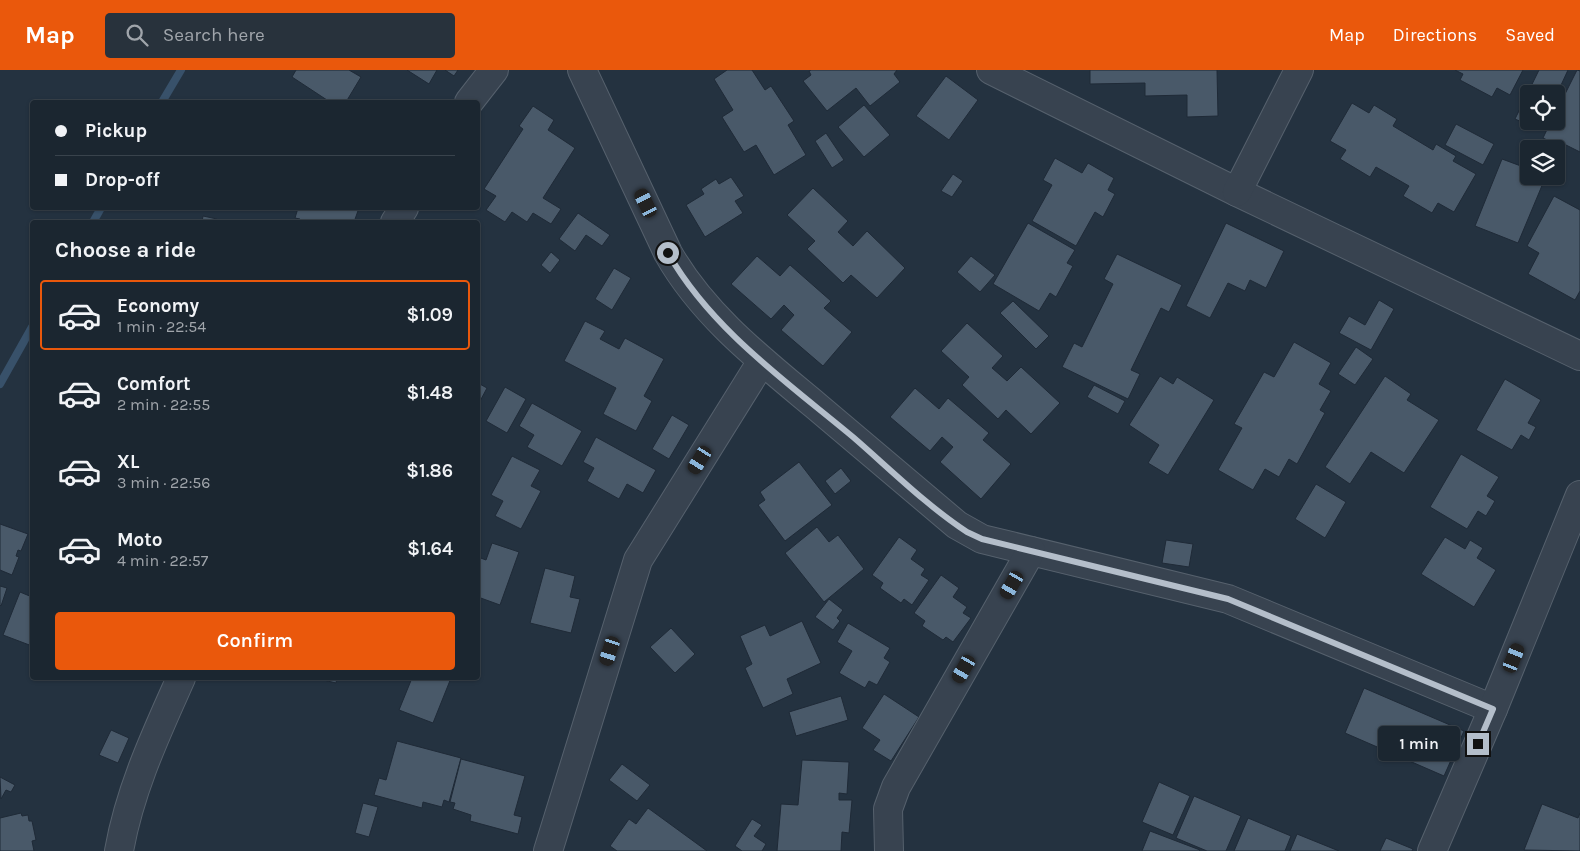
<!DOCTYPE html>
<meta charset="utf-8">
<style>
body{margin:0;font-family:Karla,sans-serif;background:#28323c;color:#f1f3f6;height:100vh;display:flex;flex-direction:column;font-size:19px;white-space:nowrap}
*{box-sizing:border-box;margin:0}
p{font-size:16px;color:#a0a5ab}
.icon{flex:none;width:28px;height:28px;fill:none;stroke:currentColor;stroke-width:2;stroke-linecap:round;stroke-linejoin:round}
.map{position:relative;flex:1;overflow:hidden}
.drawer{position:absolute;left:30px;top:150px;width:450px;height:460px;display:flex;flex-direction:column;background:#1b2630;border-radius:5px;box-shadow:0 1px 4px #0004,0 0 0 1px #39434c}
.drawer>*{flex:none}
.banner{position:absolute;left:30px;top:30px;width:450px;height:110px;border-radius:5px;box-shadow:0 1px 4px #0004,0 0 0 1px #39434c;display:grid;align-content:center;height:110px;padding:0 25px;background:#1b2630}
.tools{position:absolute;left:1520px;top:15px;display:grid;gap:10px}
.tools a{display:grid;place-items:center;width:45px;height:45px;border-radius:5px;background:#1b2630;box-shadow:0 1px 4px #0004,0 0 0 1px #39434c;font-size:25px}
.end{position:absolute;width:22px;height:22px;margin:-11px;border:6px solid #b4beca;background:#111;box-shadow:0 0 0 2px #111}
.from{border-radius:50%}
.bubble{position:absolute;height:35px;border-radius:5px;background:#1b2630;box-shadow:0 1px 4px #0004,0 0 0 1px #39434c;font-size:16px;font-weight:600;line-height:35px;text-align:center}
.car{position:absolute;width:15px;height:30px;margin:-15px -8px;border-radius:6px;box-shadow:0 0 4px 1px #0007;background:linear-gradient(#222 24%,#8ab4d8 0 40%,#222 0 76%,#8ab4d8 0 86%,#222 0)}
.banner b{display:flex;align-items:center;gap:18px;height:48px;font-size:19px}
.banner b+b{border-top:1px solid #39434c}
.banner i{width:12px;height:12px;background:#f1f3f6}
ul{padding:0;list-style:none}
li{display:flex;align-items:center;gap:15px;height:70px;margin:0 10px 8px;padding:0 15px;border:2px solid transparent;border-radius:5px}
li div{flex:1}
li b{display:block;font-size:19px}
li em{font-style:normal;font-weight:600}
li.selected{border-color:#ea580c}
li>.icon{width:45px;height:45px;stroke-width:1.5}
h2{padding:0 25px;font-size:22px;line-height:60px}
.cta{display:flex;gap:10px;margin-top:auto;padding:10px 25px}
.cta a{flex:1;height:58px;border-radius:5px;background:#ea580c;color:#fff;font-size:20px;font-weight:600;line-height:58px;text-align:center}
header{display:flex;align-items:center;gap:30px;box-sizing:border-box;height:70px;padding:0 25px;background:#ea580c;color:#fff}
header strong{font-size:24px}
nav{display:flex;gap:28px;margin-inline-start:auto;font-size:18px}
.search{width:350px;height:45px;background:#28323c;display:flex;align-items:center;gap:12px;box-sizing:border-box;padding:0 18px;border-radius:5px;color:#a0a5ab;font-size:19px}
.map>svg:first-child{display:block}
</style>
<header>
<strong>Map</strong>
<div class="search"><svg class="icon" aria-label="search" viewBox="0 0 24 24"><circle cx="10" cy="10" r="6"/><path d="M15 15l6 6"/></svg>Search here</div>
<nav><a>Map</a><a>Directions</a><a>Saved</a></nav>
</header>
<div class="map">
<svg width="1580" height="781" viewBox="0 0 1580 781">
<rect width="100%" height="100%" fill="#243240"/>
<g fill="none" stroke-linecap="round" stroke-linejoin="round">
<g stroke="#38516a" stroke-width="8">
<path d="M162 32 181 0"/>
<path d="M93 152 101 138"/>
<path d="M0 314 32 257"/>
</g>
</g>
<g fill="#495969" stroke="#1f2a37">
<path d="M296 0H349L361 7 346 32H330L292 7Z"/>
<path d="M407 0H437L429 14Z"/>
<path d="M445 0H458L454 6Z"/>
<path d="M727 0H752L765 20 771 16 794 51 788 55 806 85 774 105 756 75 744 82 722 47 733 40 714 9Z"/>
<path d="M811 0H897L894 4 900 12 870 36 856 18 827 41 803 11 811 5 809 1Z"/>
<path d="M1090 0H1217L1218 46 1187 47V25L1145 26V13L1090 14Z"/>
<path d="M1455 0H1523L1510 25 1497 18 1492 27 1460 10 1463 4Z"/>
<path d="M1539 0H1568L1556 26V24H1529V51H1544L1540 60 1515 49Z"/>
<path d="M1577 0 1580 1V82L1564 74 1562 77 1543 68 1551 51H1556V42Z"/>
<path d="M946 6 978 30 949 70 916 46Z"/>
<path d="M1352 33 1369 43 1374 35 1397 49 1393 56 1433 80 1436 74 1456 86 1453 91 1476 104 1454 142 1438 133 1432 143 1403 126 1409 116 1376 97 1370 107 1340 89 1346 80 1330 71Z"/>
<path d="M864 35 890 65 864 87 838 57Z"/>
<path d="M533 36 554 50 548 60 575 78 543 128 561 139 551 154 533 143 527 152 512 142 505 152 486 140 496 126 484 119 523 59 519 56Z"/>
<path d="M1456 54 1494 74 1483 95 1445 75Z"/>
<path d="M826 63 844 90 832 98 815 71Z"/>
<path d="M1055 88 1082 103 1088 93 1114 108 1108 120 1115 124 1103 147 1095 142 1076 176 1032 151 1052 115 1043 110Z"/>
<path d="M1502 89 1529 99V106H1546L1518 173 1475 156Z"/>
<path d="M953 104 963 111 952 127 941 121Z"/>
<path d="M731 107 744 126 735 131 743 143 705 167 686 135 704 124 701 119 716 109 719 114Z"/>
<path d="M813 118 848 151 838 162 853 176 867 161 905 198 877 228 851 205 843 213 807 179 815 171 787 145Z"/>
<path d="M1554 126 1580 140V221L1575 230 1528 204 1539 183 1527 176Z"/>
<path d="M298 138H359L354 152H299L300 149 295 148Z"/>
<path d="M578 143 610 165 602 176 586 165 575 181 559 169Z"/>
<path d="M203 146 217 149 216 152H202Z"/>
<path d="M1028 153 1075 180 1067 193 1073 196 1056 227 1050 223 1039 241 993 214Z"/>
<path d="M1226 153 1284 181 1266 218 1250 210 1245 221 1228 213 1210 248 1186 236Z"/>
<path d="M551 182 560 190 550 203 541 195Z"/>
<path d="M1117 184 1182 215 1169 242 1161 238 1131 300 1140 304 1128 329 1062 297 1074 273 1082 277 1113 214 1104 209Z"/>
<path d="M757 186 780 206 790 195 831 231 824 238 852 262 823 296 781 260 794 245 784 235 771 249 731 214Z"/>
<path d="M971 186 995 205 980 222 957 202Z"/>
<path d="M614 198 631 208 612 240 595 229Z"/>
<path d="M1379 230 1394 239 1371 280 1339 263 1349 246 1365 255Z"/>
<path d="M1013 231 1049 266 1036 279 1000 243Z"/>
<path d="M585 251 605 261 600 269 619 279 625 268 664 289 644 326 652 331 636 361 603 344 616 318 564 291Z"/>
<path d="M967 253 1003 286 992 298 1007 311 1021 297 1060 333 1031 364 1006 340 998 349 962 315 969 307 941 281Z"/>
<path d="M1294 272 1331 293 1319 314 1331 321 1320 340 1325 343 1297 394 1289 389 1279 407 1265 399 1253 420 1218 400 1242 358 1234 354 1264 302 1274 307Z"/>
<path d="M1356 277 1373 289 1355 315 1338 304Z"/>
<path d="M1160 306 1173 314 1177 307 1214 330 1168 405 1148 393 1159 375 1129 355Z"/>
<path d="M1385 306 1411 324 1407 330 1439 350 1404 403 1371 382 1350 414 1325 397Z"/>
<path d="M1505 309 1541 330 1528 353 1536 357 1529 370 1521 365 1512 380 1476 360Z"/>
<path d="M478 313 487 318 478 335Z"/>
<path d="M1094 315 1125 331 1118 344 1087 327Z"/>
<path d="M505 317 526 329 507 363 486 351Z"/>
<path d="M915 318 939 339 948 328 989 363 983 370 1011 394 981 429 940 392 953 377 942 367 930 381 890 347Z"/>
<path d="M532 333 582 361 562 396 527 377 534 365 519 356Z"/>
<path d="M672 345 689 355 669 389 652 379Z"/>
<path d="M596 367 656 400 643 423 627 414 619 429 587 411 594 398 583 392Z"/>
<path d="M1461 384 1499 407 1487 426 1495 431 1486 446 1478 441 1467 459 1430 437Z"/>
<path d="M512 386 540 400 531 416 541 421 521 459 495 446 503 431 491 425Z"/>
<path d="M799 392 832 435 785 471 758 435 765 430 760 422Z"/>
<path d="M841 398 851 411 835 424 825 411Z"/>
<path d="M1316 414 1346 432 1325 468 1295 449Z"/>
<path d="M0 454 28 464 21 481 18 480 16 486 19 487 12 505 0 500Z"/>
<path d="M817 457 829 472 838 465 864 499 824 532 785 483Z"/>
<path d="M899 467 917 480 911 489 925 499 921 505 929 510 912 535 904 529 901 533 880 518 883 513 872 505Z"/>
<path d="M1445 467 1465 479 1470 470 1483 478 1477 488 1496 500 1474 537 1421 504Z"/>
<path d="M1166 470 1193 474 1189 497 1162 493Z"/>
<path d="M492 473 519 482 500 535 478 527V487L486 490Z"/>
<path d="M545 498 575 506 570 527 580 529 571 563 530 553Z"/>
<path d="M941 505 959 518 953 527 967 537 963 543 971 548 953 572 946 567 943 570 922 556 925 551 914 543Z"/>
<path d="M0 516 7 518 1 536 0 535Z"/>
<path d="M20 522 32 527V576L3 565Z"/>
<path d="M829 529 843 540 837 548 840 551 833 560 815 547Z"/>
<path d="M802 551 821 593 787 609 793 624 763 638 745 598 752 594 740 566 765 555 770 566Z"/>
<path d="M848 553 890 578 884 588 890 592 877 615 869 611 865 618 839 603 852 581 837 572Z"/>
<path d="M671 558 695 584 675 603 650 577Z"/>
<path d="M315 608H337L336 613Z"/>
<path d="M412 608H451L433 653 399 640Z"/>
<path d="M1364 618 1464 661 1444 706 1345 663Z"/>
<path d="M884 624 919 647 891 691 873 680 880 670 862 658Z"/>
<path d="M841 626 848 650 796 666 789 642Z"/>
<path d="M111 660 129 668 118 693 99 685Z"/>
<path d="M397 671 461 688 449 732 444 730 442 737 423 732 422 738 374 725 379 708 386 710Z"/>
<path d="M461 689 525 706 514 745 522 747 518 764 470 751 471 745 453 739 455 733 450 732Z"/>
<path d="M802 690 849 692 847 724 839 723V730H852L849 763 842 762 841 781H777L781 734 798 735Z"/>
<path d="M622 694 650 715 637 731 609 710Z"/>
<path d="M0 707 15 715 11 722 6 720 1 729Z"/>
<path d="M1159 712 1190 726 1173 765 1142 752Z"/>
<path d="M1194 726 1241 746 1226 781H1207L1176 768Z"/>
<path d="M363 733 378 737 369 767 355 763Z"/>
<path d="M1542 734 1578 748 1580 743V781L1524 780Z"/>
<path d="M648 738 707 781H617L610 776 629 749 636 754Z"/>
<path d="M21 743 22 746 28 745 29 751H32L36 770 32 771 34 781H0V748Z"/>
<path d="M1248 748 1291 766 1285 781H1234Z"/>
<path d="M752 749 762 755 754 766 766 774 762 781H742L735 776Z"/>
<path d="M1150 761 1200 780 1199 781H1142Z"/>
<path d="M1297 764 1339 781H1290Z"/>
<path d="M1386 768 1413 779 1412 781H1380Z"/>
</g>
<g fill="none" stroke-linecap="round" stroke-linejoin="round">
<defs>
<g id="minor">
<path d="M582 0 668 183C703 245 761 290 815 335 862 375 909 415 957 455L982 469 1228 529 1493 639"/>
<path d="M991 0 1237 122 1580 286"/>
<path d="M469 32 494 0"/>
<path d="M1237 122 1299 0"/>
<path d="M395 152 404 138"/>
<path d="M119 781C130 719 156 664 181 608"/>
<path d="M548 781 638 490 762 291"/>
<path d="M889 781 888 739 896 717 1031 481"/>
<path d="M1432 781 1493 639 1580 425"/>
</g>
</defs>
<use href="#minor" stroke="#56616d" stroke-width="30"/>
<use href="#minor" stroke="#384350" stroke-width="28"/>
</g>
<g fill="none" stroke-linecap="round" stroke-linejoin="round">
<path stroke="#b4beca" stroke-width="6" d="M668 183C711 259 787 312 853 367 890 399 926 435 967 462L982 469 1228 529 1493 639 1478 674"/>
</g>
</svg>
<div class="tools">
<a><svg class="icon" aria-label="locate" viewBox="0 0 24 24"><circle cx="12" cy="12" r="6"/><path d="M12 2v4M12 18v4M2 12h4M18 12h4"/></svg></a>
<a><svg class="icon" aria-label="layers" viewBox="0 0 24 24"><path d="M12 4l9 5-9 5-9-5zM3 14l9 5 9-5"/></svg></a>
</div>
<i class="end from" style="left:668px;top:183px"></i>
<i class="end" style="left:1478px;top:674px"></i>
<div class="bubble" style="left:1378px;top:656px;width:82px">1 min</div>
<i class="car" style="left:646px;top:133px;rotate:334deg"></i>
<i class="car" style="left:700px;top:390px;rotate:212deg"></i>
<i class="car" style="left:1012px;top:515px;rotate:210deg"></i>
<i class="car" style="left:610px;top:581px;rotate:198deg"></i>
<i class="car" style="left:1514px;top:588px;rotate:22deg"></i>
<i class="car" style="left:964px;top:599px;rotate:210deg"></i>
<div class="banner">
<b><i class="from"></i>Pickup</b>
<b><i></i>Drop-off</b>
</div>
<section class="drawer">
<h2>Choose a ride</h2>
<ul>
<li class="selected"><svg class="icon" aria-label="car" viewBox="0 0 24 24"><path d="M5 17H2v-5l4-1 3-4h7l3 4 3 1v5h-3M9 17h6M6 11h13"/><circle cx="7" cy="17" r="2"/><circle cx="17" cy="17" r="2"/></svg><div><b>Economy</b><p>1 min · 22:54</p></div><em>$1.09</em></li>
<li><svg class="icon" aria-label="car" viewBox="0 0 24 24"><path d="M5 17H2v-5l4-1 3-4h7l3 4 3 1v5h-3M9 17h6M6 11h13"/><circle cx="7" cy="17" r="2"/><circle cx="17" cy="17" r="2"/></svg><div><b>Comfort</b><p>2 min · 22:55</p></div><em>$1.48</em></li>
<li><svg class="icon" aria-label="car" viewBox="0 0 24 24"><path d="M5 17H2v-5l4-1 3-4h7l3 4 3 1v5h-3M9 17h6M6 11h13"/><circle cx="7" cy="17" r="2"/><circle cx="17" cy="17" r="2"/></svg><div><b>XL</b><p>3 min · 22:56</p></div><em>$1.86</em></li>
<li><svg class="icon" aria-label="car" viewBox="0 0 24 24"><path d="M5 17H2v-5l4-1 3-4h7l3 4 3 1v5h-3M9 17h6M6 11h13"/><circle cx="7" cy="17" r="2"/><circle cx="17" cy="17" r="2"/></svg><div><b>Moto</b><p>4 min · 22:57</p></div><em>$1.64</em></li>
</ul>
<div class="cta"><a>Confirm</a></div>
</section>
</div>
